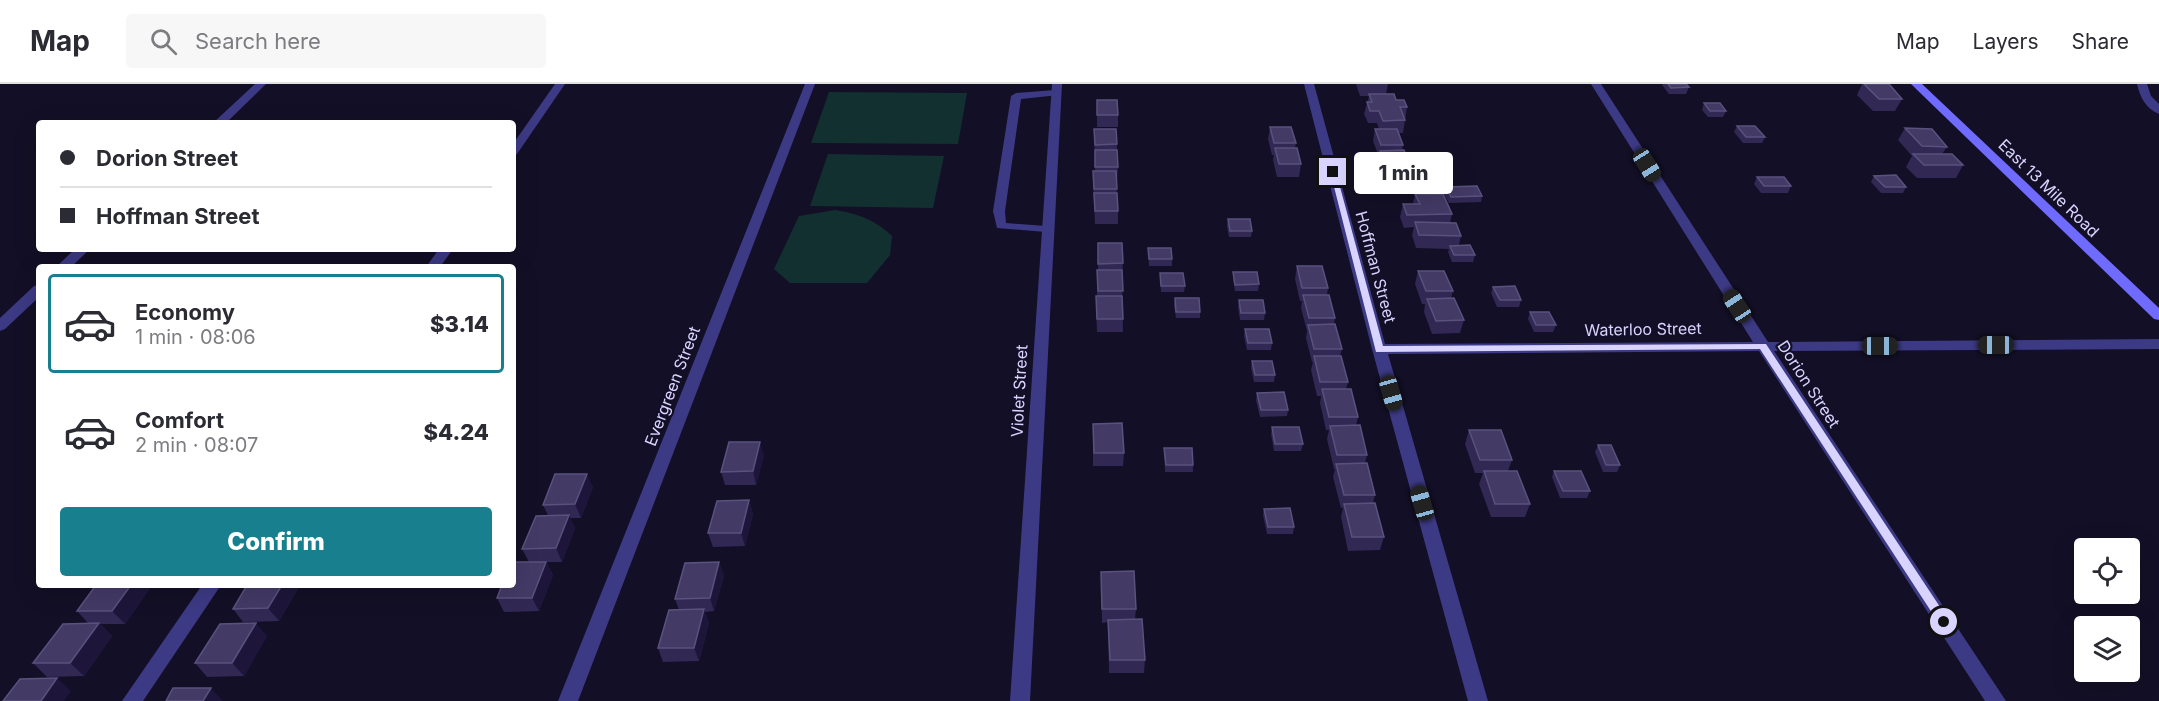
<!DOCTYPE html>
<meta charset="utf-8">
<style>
body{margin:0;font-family:Inter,sans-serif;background:#f7f7f7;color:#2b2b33;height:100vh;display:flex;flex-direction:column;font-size:22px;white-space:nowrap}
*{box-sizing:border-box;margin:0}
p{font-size:20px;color:#7c7c81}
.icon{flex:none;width:33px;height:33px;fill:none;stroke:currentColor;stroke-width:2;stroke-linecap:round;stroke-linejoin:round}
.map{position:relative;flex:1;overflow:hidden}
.panel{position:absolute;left:36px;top:180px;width:480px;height:324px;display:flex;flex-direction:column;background:#fff;border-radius:6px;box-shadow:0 6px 24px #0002}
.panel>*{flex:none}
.guide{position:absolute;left:36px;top:36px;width:480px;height:132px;border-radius:6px;box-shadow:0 6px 24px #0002;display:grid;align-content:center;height:132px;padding:0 24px;background:#fff}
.fabs{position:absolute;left:2074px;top:454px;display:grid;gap:12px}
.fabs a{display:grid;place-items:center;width:66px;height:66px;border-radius:6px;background:#fff;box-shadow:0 6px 24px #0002;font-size:30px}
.end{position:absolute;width:27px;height:27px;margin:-14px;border:8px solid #d9d4ff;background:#111;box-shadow:0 0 0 3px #111}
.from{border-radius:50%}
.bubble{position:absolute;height:42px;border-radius:6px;background:#fff;box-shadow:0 6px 24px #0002;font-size:20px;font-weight:800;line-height:42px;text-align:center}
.car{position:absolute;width:18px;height:36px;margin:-18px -9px;border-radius:8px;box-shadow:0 0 4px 2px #0007;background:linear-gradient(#222 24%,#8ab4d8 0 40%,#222 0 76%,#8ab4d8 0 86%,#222 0)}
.guide b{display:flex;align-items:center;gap:21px;height:57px;font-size:22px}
.guide b+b{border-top:2px solid #e1e1e2}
.guide i{width:15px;height:15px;background:#2b2b33}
ul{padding:10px 0 0;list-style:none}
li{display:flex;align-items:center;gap:18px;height:99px;margin:0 12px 9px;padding:0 12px;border:3px solid transparent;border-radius:6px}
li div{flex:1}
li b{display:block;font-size:22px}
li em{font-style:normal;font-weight:800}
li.active{border-color:#187f8f}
li>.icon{width:54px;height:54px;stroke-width:1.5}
.button{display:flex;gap:12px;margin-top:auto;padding:12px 24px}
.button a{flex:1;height:69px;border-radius:6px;background:#187f8f;color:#fff;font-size:24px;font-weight:800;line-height:69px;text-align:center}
header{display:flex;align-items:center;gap:36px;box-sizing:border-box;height:84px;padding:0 30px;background:#fff;border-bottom:2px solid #e1e1e2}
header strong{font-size:28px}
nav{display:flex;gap:33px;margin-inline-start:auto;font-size:21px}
.search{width:420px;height:54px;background:#f7f7f7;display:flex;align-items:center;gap:15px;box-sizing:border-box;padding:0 21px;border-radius:6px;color:#7c7c81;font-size:22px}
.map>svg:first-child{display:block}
</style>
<header>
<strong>Map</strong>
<div class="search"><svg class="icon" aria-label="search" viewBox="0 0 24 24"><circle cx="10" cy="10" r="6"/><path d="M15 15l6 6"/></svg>Search here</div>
<nav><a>Map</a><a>Layers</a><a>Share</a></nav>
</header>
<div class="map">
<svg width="2159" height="617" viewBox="0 0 2159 617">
<rect width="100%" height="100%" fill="#130f26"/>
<g fill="#12302f">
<path d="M829 8 967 9 958 60 811 59Z"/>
<path d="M828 70 944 72 933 124 810 122Z"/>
<path d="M835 126C859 130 875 136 892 152L890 171 867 199H790L774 185 799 132Z"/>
</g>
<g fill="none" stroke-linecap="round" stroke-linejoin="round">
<path fill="#3d3a85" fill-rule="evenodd" d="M1056 6 1061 9 1059 11 1021 15 1005 127 1006 139 1046 142 1052 145 1046 148 997 144 993 127 1011 12 1016 9Z"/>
<g fill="#3d3a85" fill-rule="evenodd">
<path d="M255 0H266L226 39H213Z"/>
<path d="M555 0H565L517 70 513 72V60Z"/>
<path d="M805 0H815L578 617H558Z"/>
<path d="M1052 0H1062L1030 617H1010Z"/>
<path d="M1304 0H1314L1385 260 1753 258 1591 0H1601L1768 258 2159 255V265L1774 267 2006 617H1985L1759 267 1388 270 1488 617H1468L1372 265Z"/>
<path d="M2137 0H2147L2151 12 2159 20V30C2146 25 2140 13 2137 0Z"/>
<path d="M75 165H90L71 183H56Z"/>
<path d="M439 165H453L440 183H426Z"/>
<path d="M39 201V213L5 245 0 247V234L34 202Z"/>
<path d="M202 501H221L143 617H122Z"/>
</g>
<path fill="#6f6bff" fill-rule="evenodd" d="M1911 0H1922L2159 224V236L2154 235Z"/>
</g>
<g fill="#312854">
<path d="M1356 0H1388L1386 10 1407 23 1403 49H1398L1403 61 1402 66 1411 83 1408 96H1385L1378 79 1379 73 1373 57 1375 45H1379L1377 39H1368L1364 30 1369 12H1360Z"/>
<path d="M1663 0H1686L1689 3 1686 10H1669L1662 1Z"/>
<path d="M1862 0H1889L1902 15 1895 27H1873L1857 11Z"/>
<path d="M1097 16 1118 31V43H1097Z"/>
<path d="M1704 19 1726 27 1723 33H1708L1702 26Z"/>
<path d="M1737 42 1765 53 1762 59H1743L1734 48Z"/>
<path d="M1270 43 1296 59 1295 64 1301 80 1299 93H1277L1273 76 1274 71H1272L1268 55Z"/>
<path d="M1905 44 1947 63 1942 70 1963 81 1956 94H1917L1906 83 1912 72 1898 56Z"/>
<path d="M1094 45H1116L1118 83 1117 95H1116L1118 127V140H1095L1093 100V87H1095Z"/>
<path d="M1874 92 1906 103 1903 109H1881L1871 98Z"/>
<path d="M1757 93 1791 102 1788 109H1761L1754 100Z"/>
<path d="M1446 103 1482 112 1481 118 1449 119 1444 110Z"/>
<path d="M1415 110 1452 130 1450 139 1461 152 1459 161 1475 171 1473 178H1452L1448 168 1449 165 1416 164 1412 151 1414 143 1404 144 1400 133 1403 120H1413Z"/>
<path d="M1228 135 1252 147 1251 153H1229L1227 142Z"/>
<path d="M1098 159 1123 179 1122 192 1123 248H1097L1096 225V212H1097V186H1098Z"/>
<path d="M1148 164 1172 175V182H1149Z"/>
<path d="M1297 182 1328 204 1327 211 1335 234 1334 240 1342 265 1340 272 1348 298 1346 305 1358 333 1356 342 1367 371 1365 379 1375 411 1373 419 1384 453 1380 466 1348 467 1341 433 1343 424H1341L1333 393 1335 385H1334L1327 355 1329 346H1326L1320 319 1321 312H1317L1311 286 1313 278H1312L1306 254 1307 247 1301 224 1302 217H1300L1295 195Z"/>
<path d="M1418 187 1453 207 1451 214 1464 236 1460 249 1432 250 1424 228 1425 220H1422L1415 200Z"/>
<path d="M1233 188 1259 200 1258 207H1235L1233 195Z"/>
<path d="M1160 189 1185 202 1184 208H1161Z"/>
<path d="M1493 203 1521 216 1519 223H1497L1491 209Z"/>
<path d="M1175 214 1200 228V234H1176L1174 221Z"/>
<path d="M1239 216 1265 229 1264 236H1240L1238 223Z"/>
<path d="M1530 228 1556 241 1553 248H1534L1528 235Z"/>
<path d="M1245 245 1272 259 1271 266H1247L1244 252Z"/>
<path d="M1252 277 1275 291 1274 298H1254L1251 284Z"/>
<path d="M1257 309 1288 326 1287 332 1260 333 1256 316Z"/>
<path d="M1093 340 1124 369 1123 382H1093Z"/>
<path d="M1272 343 1303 360 1301 367H1274L1271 350Z"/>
<path d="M1469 346 1512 376 1508 387 1530 420 1525 433H1491L1479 400 1483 389H1475L1465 360Z"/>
<path d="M1598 361 1620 381 1617 388H1603L1595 368Z"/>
<path d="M1164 364 1193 381V388H1165Z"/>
<path d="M764 371 756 401H725L721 388Z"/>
<path d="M1554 387 1590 407 1587 414H1560L1552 393Z"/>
<path d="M593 403 581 434H570L575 444 562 478H546L553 491 539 527 504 528 497 514 529 478 522 465 548 431 543 421Z"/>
<path d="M749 416 753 430 745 462 713 463 708 449Z"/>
<path d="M1264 425 1294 443 1293 450H1267L1263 431Z"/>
<path d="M719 478 724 492 714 527 705 528 709 539 699 577 663 578 658 564 679 526 675 515Z"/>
<path d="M1101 488 1136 525 1135 535 1145 576 1144 589H1109L1108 538 1102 539Z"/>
<path d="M247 501H300L279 537 243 538 233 525Z"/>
<path d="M150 504 125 540H100L112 552 84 592 47 593 33 579 88 539 77 527Z"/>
<path d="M267 552 244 592 207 593 195 579Z"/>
</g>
<g fill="#1d163a">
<path d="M760 358 764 371 756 401 753 387Z"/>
<path d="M587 390 593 403 581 434 575 420Z"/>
<path d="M749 416 753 430 745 462 741 449Z"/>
<path d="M569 431 575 444 562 478 556 464Z"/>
<path d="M546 478 553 491 539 527 532 514Z"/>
<path d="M719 478 724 492 714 527 710 514Z"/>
<path d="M131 501H148L150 504 125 540 112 527Z"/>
<path d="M282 501H300L279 537 268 524Z"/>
<path d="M704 525 709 539 699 577 694 564Z"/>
<path d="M99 539 112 552 84 592 70 579Z"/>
<path d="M256 539 267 552 244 592 232 579Z"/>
<path d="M57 594 71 607 64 617H41Z"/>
<path d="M211 604 223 617H203Z"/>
</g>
<g fill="#433a66" stroke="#5a527e" stroke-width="1.5">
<path d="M1668 0H1686L1689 3 1671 4Z"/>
<path d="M1864 0H1889L1902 15H1879Z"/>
<path d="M1369 10H1394L1396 16H1404L1407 23H1400L1405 36 1383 37 1379 27H1370L1367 18H1372Z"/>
<path d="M1097 16H1117L1118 31H1097Z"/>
<path d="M1704 19H1720L1726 27H1710Z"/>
<path d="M1737 42H1755L1765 53H1746Z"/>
<path d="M1270 43H1291L1296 59H1274Z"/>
<path d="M1905 44 1932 45 1947 63 1922 62Z"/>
<path d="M1094 45H1116L1117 60 1095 61Z"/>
<path d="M1375 45H1397L1403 61H1381Z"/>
<path d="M1275 64H1297L1301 80H1279Z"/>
<path d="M1095 66H1117L1118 83H1095Z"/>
<path d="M1404 66 1411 83H1387L1380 67Z"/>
<path d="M1913 70H1952L1963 81H1924Z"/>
<path d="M1093 87H1116L1117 105H1094Z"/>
<path d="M1896 91 1906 103H1885L1874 92Z"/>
<path d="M1757 93H1784L1791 102H1764Z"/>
<path d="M1477 102 1482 112 1451 113 1446 103Z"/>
<path d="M1094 109H1117L1118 127H1095Z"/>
<path d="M1415 110H1443L1452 130 1407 131 1403 120H1420Z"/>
<path d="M1228 135H1250L1252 147H1230Z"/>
<path d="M1415 138 1456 139 1461 152 1419 151Z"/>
<path d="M1098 159H1122L1123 179 1098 180Z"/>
<path d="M1470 161 1475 171H1454L1450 162Z"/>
<path d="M1148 164H1171L1172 175H1149Z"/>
<path d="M1297 182H1322L1328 204H1302Z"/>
<path d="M1097 186H1122L1123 207H1098Z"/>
<path d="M1418 187H1444L1453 207H1426Z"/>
<path d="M1233 188H1257L1259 200 1235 201Z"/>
<path d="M1160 189H1183L1185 202H1161Z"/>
<path d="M1515 202 1521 216H1500L1493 203Z"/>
<path d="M1303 211H1329L1335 234H1309Z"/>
<path d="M1096 212H1122L1123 235H1097Z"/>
<path d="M1175 214H1199L1200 228H1176Z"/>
<path d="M1454 214 1464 236 1436 237 1427 215Z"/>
<path d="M1239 216H1263L1265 229H1241Z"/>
<path d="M1530 228H1549L1556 241H1536Z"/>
<path d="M1335 240 1342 265H1314L1308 241Z"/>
<path d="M1245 245H1269L1272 259H1248Z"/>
<path d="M1314 272H1341L1348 298H1320Z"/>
<path d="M1252 277H1272L1275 291H1255Z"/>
<path d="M1322 305H1351L1358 333H1329Z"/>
<path d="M1284 308 1288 326H1261L1257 309Z"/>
<path d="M1122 339 1124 369H1094L1093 340Z"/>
<path d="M1360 341 1367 371H1337L1330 342Z"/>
<path d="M1272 343H1299L1303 360H1275Z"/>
<path d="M1469 346H1501L1512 376H1480Z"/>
<path d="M729 358H760L753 387 721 388Z"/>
<path d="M1598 361H1611L1620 381H1606Z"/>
<path d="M1164 364H1192L1193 381H1166Z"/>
<path d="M1367 379 1375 411H1344L1336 380Z"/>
<path d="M1484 387H1517L1530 420H1495Z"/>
<path d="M1554 387H1581L1590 407H1563Z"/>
<path d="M555 390H587L575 420 543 421Z"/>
<path d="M749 416 741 449H708L717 417Z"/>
<path d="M1375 419 1384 453H1352L1344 420Z"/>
<path d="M1290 424 1294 443H1268L1264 425Z"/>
<path d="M569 431 556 464 522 465 536 432Z"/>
<path d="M513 478H546L532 514H497L502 501H513Z"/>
<path d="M719 478 710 514 675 515 685 479Z"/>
<path d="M1134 487 1136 525H1102L1101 488Z"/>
<path d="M96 501H131L112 527H77Z"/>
<path d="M247 501H282L268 524 233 525Z"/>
<path d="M704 525 694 564H658L669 526Z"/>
<path d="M1142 535 1145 576H1110L1108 536Z"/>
<path d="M99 539 70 579H33L63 540Z"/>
<path d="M256 539 232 579H195L220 540Z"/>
<path d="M57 594 41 617H3L20 595Z"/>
<path d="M173 604H211L203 617H166Z"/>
</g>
<path fill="#d9d4ff" d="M1330 87 1336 88 1383 262 1766 260 1948 535V541H1940L1760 265 1376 268Z"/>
<g text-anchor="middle" stroke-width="4.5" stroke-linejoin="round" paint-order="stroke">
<g font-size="16" fill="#d9d4ff" stroke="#130f26">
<text transform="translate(2049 104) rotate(44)" y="6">East 13 Mile Road</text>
<text transform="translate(1376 183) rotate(75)" y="6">Hoffman Street</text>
<text transform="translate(1643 245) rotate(-1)" y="6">Waterloo Street</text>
<text transform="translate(1809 300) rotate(57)" y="6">Dorion Street</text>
<text transform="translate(672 302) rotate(-69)" y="6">Evergreen Street</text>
<text transform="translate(1019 307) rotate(-87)" y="6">Violet Street</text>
</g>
</g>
</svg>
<div class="fabs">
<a><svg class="icon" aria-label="locate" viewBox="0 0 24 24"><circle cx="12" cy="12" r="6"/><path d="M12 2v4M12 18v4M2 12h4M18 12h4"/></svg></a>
<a><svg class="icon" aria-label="layers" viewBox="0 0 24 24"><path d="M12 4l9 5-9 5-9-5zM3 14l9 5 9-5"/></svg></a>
</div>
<i class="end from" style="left:1944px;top:538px"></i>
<i class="end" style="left:1333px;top:88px"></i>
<div class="bubble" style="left:1354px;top:68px;width:99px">1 min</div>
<i class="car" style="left:1647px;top:81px;rotate:148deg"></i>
<i class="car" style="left:1737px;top:222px;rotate:327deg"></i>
<i class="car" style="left:1996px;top:261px;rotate:270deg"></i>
<i class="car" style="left:1880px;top:262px;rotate:90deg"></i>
<i class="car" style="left:1391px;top:309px;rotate:164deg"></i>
<i class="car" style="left:1422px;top:419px;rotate:344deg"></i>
<div class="guide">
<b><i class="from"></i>Dorion Street</b>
<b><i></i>Hoffman Street</b>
</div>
<section class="panel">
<ul>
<li class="active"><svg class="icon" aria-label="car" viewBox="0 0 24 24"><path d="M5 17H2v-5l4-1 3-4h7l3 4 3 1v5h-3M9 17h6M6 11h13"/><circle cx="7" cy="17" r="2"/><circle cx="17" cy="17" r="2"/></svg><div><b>Economy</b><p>1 min · 08:06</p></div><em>$3.14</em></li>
<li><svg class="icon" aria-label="car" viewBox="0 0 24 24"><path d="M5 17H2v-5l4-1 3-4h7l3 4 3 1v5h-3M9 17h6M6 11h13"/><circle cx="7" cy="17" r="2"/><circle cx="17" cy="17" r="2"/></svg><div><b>Comfort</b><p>2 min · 08:07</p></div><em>$4.24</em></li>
</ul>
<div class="button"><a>Confirm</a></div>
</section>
</div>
